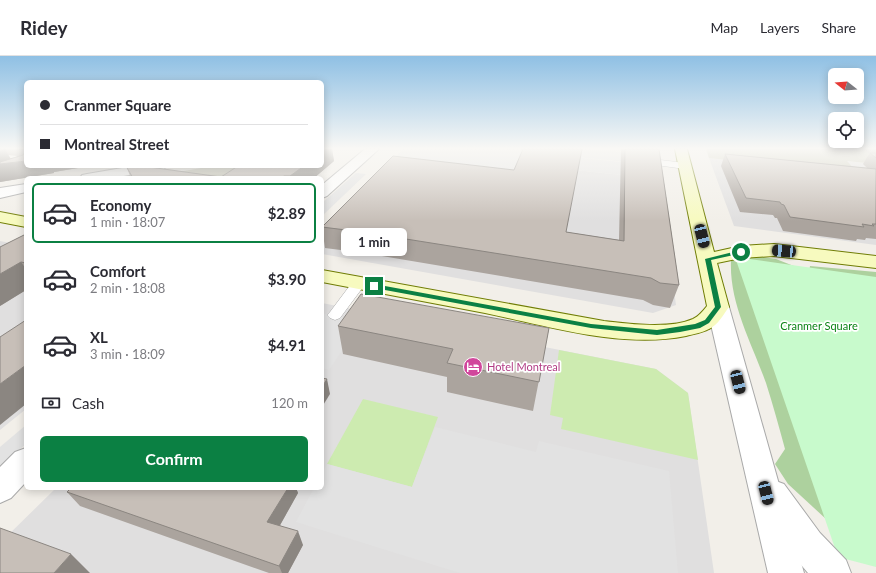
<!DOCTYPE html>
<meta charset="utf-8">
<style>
body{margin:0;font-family:Lato,sans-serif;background:#f2f2f3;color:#2b2b33;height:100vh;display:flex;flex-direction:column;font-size:15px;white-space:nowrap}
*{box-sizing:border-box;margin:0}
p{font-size:13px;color:#7c7c81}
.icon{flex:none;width:22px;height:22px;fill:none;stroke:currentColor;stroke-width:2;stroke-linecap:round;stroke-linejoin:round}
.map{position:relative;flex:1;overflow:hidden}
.sheet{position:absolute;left:24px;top:120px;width:300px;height:314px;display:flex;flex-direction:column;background:#fff;border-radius:6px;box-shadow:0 2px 10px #0003}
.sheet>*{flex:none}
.hud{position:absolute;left:24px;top:24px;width:300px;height:88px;border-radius:6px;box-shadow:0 2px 10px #0003;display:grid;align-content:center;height:88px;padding:0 16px;background:#fff}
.needle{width:26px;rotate:287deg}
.controls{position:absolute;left:828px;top:12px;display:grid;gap:8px}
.controls a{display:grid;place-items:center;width:36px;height:36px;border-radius:6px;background:#fff;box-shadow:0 2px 10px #0003;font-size:20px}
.end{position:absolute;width:18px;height:18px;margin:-9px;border:5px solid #0b8043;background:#fff;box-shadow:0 0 0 2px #fff}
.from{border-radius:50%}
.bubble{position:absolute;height:28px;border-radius:6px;background:#fff;box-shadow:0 2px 10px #0003;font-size:13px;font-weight:700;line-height:28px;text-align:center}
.car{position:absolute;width:12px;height:24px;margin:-12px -6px;border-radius:5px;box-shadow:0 0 3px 1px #0007;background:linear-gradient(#222 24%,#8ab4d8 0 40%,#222 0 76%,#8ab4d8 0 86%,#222 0)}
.hud b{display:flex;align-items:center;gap:14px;height:38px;font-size:15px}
.hud b+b{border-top:1px solid #e1e1e2}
.hud i{width:10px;height:10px;background:#2b2b33}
ul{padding:7px 0 0;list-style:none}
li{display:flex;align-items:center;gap:12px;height:60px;margin:0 8px 6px;padding:0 8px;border:2px solid transparent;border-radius:6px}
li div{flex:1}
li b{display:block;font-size:15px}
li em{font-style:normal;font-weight:700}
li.current{border-color:#0b8043}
li>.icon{width:36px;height:36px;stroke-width:1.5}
.pay{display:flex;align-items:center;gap:10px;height:44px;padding:0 16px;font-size:15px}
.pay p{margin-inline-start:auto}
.primary-button{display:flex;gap:8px;margin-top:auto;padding:8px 16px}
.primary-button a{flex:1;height:46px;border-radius:6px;background:#0b8043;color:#fff;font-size:16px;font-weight:700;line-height:46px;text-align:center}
header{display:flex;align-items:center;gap:24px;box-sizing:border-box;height:56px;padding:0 20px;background:#fff;border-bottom:1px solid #e1e1e2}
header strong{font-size:19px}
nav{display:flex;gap:22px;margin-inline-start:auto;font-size:14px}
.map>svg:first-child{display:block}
</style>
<header>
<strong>Ridey</strong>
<nav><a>Map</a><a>Layers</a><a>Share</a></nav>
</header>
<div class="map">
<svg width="876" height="517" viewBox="0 0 876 517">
<rect width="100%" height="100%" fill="#f2efe9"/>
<g fill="#e0dfdf">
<path d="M709 102 773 109 865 125 846 105 876 108V189L734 170Z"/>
<path d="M520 108 659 123 676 249 653 257 322 198V172L385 112Z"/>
<path d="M0 185 26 190V353L0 374Z"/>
<path d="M322 247 656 313 688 337 714 517H0V487L56 432H322Z"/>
</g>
<g fill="#c7c7b4">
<path d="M706 93H864L876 104V108L847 105 866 126 772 109 709 102Z"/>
<path d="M213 110H264L247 122H143Z"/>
</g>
<g fill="#cdebb0">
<path d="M559 294 656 313 688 337 698 404 561 373 563 362 550 359Z"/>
<path d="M363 343 438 361 412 431 327 408Z"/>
</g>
<path fill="#add19e" d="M746 198 776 203 809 216 810 210 876 216V261L864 498 788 428 775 408 785 393C779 371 773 349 766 327 752 287 729 248 731 204Z"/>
<path fill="#c8facc" d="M735 201 876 221V511L838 501Z"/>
<g fill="#e2e2e2">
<path d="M403 93H589L642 98 656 109 556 99 657 110 659 123 520 108 515 119 385 112Z"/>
<path d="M356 117 366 118 322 160V147Z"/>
<path d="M322 257 362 265 329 314 322 312Z"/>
<path d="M26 369V388L0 410V391Z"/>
<path d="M435 371 536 396 539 385 669 415 678 517H460L296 466 314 432H322V418L327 408 412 431Z"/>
</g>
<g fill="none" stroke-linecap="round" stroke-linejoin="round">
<defs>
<g id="service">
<path d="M652 103 685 107 690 110 685 113 649 108 647 106 649 104Z"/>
<path d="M359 223 364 224 366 227 340 262 335 264 330 262 327 259 330 256 354 224Z"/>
</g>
<g id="minor">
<path d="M365 93H379L327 140 322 142V129Z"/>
<path d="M26 392V426L11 442 0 447V411L15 396Z"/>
<path d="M773 424 784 428 820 477 846 504 851 517H808C788 494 769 467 757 439L762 428Z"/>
</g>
<g id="tertiary">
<path d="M134 110H166L164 113 159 114 112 122H80L82 119 87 118Z"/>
<path d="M26 128V136L0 142V132Z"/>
<path d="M718 244 726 246 729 251 804 517H768L707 251 710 246Z"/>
</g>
<g id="secondary">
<path d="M675 93H687L714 196 741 190 774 188 876 200V212L774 200 741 202 717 207 729 251C723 259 718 269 709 273 702 277 693 278 686 280 622 293 548 270 485 257 431 247 376 236 322 226V214L604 265C629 268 671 273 693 263 699 260 703 255 707 250Z"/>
<path d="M0 156 26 161V171L0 166Z"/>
</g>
</defs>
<use href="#service" stroke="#a9a9a9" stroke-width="1"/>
<use href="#minor" stroke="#a9a9a9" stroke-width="2"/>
<use href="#tertiary" stroke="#a9a9a9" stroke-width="2"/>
<use href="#secondary" stroke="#707d05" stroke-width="2"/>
<use href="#service" fill="#fff" fill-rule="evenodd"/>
<use href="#minor" fill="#fff" fill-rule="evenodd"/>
<use href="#tertiary" fill="#fff" fill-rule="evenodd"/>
<use href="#secondary" fill="#f7fabf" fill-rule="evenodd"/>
</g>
<g fill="#aba49e" fill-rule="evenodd">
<path d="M0 93H26V110H90L54 116V117L0 126ZM8 99 18 100 11 103Z"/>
<path d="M322 93H332L334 105 314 122H131L126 110 221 121Z"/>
<path d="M621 93H659L679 229 670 252 653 249 643 244 364 197 325 192 322 171 566 176 619 184Z"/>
<path d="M864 93H876V183L866 182 865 184 857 183 856 185 783 175 777 162H775L773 159 740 156 721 110 725 98 867 112 863 108 869 98Z"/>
<path d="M26 178V234L0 250Z"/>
<path d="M338 270 549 272 533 355 447 336V321L343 298Z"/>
<path d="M71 432H296L298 437 280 469 303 489 288 517H269L80 450 67 436Z"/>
</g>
<g fill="#8b8681">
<path d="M5 93 13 107 26 105V110H90L54 116V117L0 126V95Z"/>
<path d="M326 93H332L334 105 314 122H291L290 120 304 110H322V96Z"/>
<path d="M21 206 26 213V234L0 250V218Z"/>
<path d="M26 309V348L0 369V328Z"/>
<path d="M327 323 330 338 322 351V331Z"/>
<path d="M288 432H296L298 437 274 480 267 466Z"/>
<path d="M298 475 303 489 288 517H282L279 510Z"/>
<path d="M71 498 90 517H54Z"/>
</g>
<g fill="#c7bfb8" stroke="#8b8681">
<path d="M0 93H5L0 95Z"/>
<path d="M19 93H26V105L0 108V106L23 99 26 94Z"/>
<path d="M322 93H326L322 96Z"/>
<path d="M523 93H582L566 176 624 185 625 93H659L679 229 660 227 651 222 362 176 322 171 393 100 514 114Z"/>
<path d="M870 97H876V102Z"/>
<path d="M725 98 876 113V168H872L874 170 862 168 864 171 790 161 784 149 781 148 780 146 746 142Z"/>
<path d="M126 110H142L221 121 238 110H304L290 120H284L281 122H133Z"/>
<path d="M26 178V207L21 206 0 218V191Z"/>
<path d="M361 238 549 272 539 326 447 307 453 293 338 270Z"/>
<path d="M26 264V309L0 328V281Z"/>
<path d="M322 322 327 323 322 331Z"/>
<path d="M71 432H288L267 466 298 475 279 510 67 436Z"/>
<path d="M0 472 71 498 54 517H0Z"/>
</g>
<linearGradient id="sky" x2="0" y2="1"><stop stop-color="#8fc0e4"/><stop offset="0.56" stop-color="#f9f8f5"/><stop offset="1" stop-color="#f9f8f5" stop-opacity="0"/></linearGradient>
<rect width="876" height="165" fill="url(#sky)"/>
<path fill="#0b8043" d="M741 194H743V197L711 204 721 251 709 267 700 272 680 276 657 279 591 272 374 232 371 230 374 228 591 268 657 274 695 268 705 264 715 251 705 203Z"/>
<defs>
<symbol id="hotel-disc" viewBox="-11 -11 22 22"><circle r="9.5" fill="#d1479c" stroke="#fff"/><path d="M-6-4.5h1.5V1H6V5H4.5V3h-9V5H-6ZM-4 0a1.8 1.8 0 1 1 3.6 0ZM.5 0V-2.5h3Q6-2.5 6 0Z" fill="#fff"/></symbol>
</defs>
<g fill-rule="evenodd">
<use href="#hotel-disc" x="462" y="300" width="22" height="22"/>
</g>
<g text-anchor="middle" stroke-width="3.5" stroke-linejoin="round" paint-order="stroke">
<g font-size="11" fill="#0c8416" stroke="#fff">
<text x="819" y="274">Cranmer Square</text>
</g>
<g font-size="11" fill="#b23c85" stroke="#fff" text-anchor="start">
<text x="487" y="315">Hotel Montreal</text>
</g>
</g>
</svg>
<div class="controls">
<a><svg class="needle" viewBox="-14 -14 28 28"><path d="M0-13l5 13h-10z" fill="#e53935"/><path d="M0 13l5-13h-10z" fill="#7c7c81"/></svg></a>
<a><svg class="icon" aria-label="locate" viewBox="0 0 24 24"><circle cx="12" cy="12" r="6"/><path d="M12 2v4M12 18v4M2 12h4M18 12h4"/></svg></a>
</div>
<i class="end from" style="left:741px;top:196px"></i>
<i class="end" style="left:374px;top:230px"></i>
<div class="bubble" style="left:341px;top:172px;width:66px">1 min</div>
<i class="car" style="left:702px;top:180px;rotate:166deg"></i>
<i class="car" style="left:784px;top:195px;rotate:274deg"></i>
<i class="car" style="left:738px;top:326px;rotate:166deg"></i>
<i class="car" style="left:766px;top:437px;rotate:166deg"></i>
<div class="hud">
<b><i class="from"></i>Cranmer Square</b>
<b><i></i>Montreal Street</b>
</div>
<section class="sheet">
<ul>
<li class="current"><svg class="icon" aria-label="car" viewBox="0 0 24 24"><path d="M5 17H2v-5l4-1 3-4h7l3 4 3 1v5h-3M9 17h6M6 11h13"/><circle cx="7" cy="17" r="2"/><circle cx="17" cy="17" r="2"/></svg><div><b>Economy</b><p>1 min · 18:07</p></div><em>$2.89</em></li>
<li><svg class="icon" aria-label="car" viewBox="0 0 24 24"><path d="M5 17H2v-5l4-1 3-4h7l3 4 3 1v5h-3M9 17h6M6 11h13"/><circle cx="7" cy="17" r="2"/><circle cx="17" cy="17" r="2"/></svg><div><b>Comfort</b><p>2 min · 18:08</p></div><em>$3.90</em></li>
<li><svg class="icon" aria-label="car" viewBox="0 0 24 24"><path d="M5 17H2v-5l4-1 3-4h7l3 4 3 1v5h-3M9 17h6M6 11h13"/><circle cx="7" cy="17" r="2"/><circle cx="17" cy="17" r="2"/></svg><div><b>XL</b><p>3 min · 18:09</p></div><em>$4.91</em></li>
</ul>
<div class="pay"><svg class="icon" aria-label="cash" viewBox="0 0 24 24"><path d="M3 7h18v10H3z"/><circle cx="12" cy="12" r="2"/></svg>Cash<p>120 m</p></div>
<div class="primary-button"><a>Confirm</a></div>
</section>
</div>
